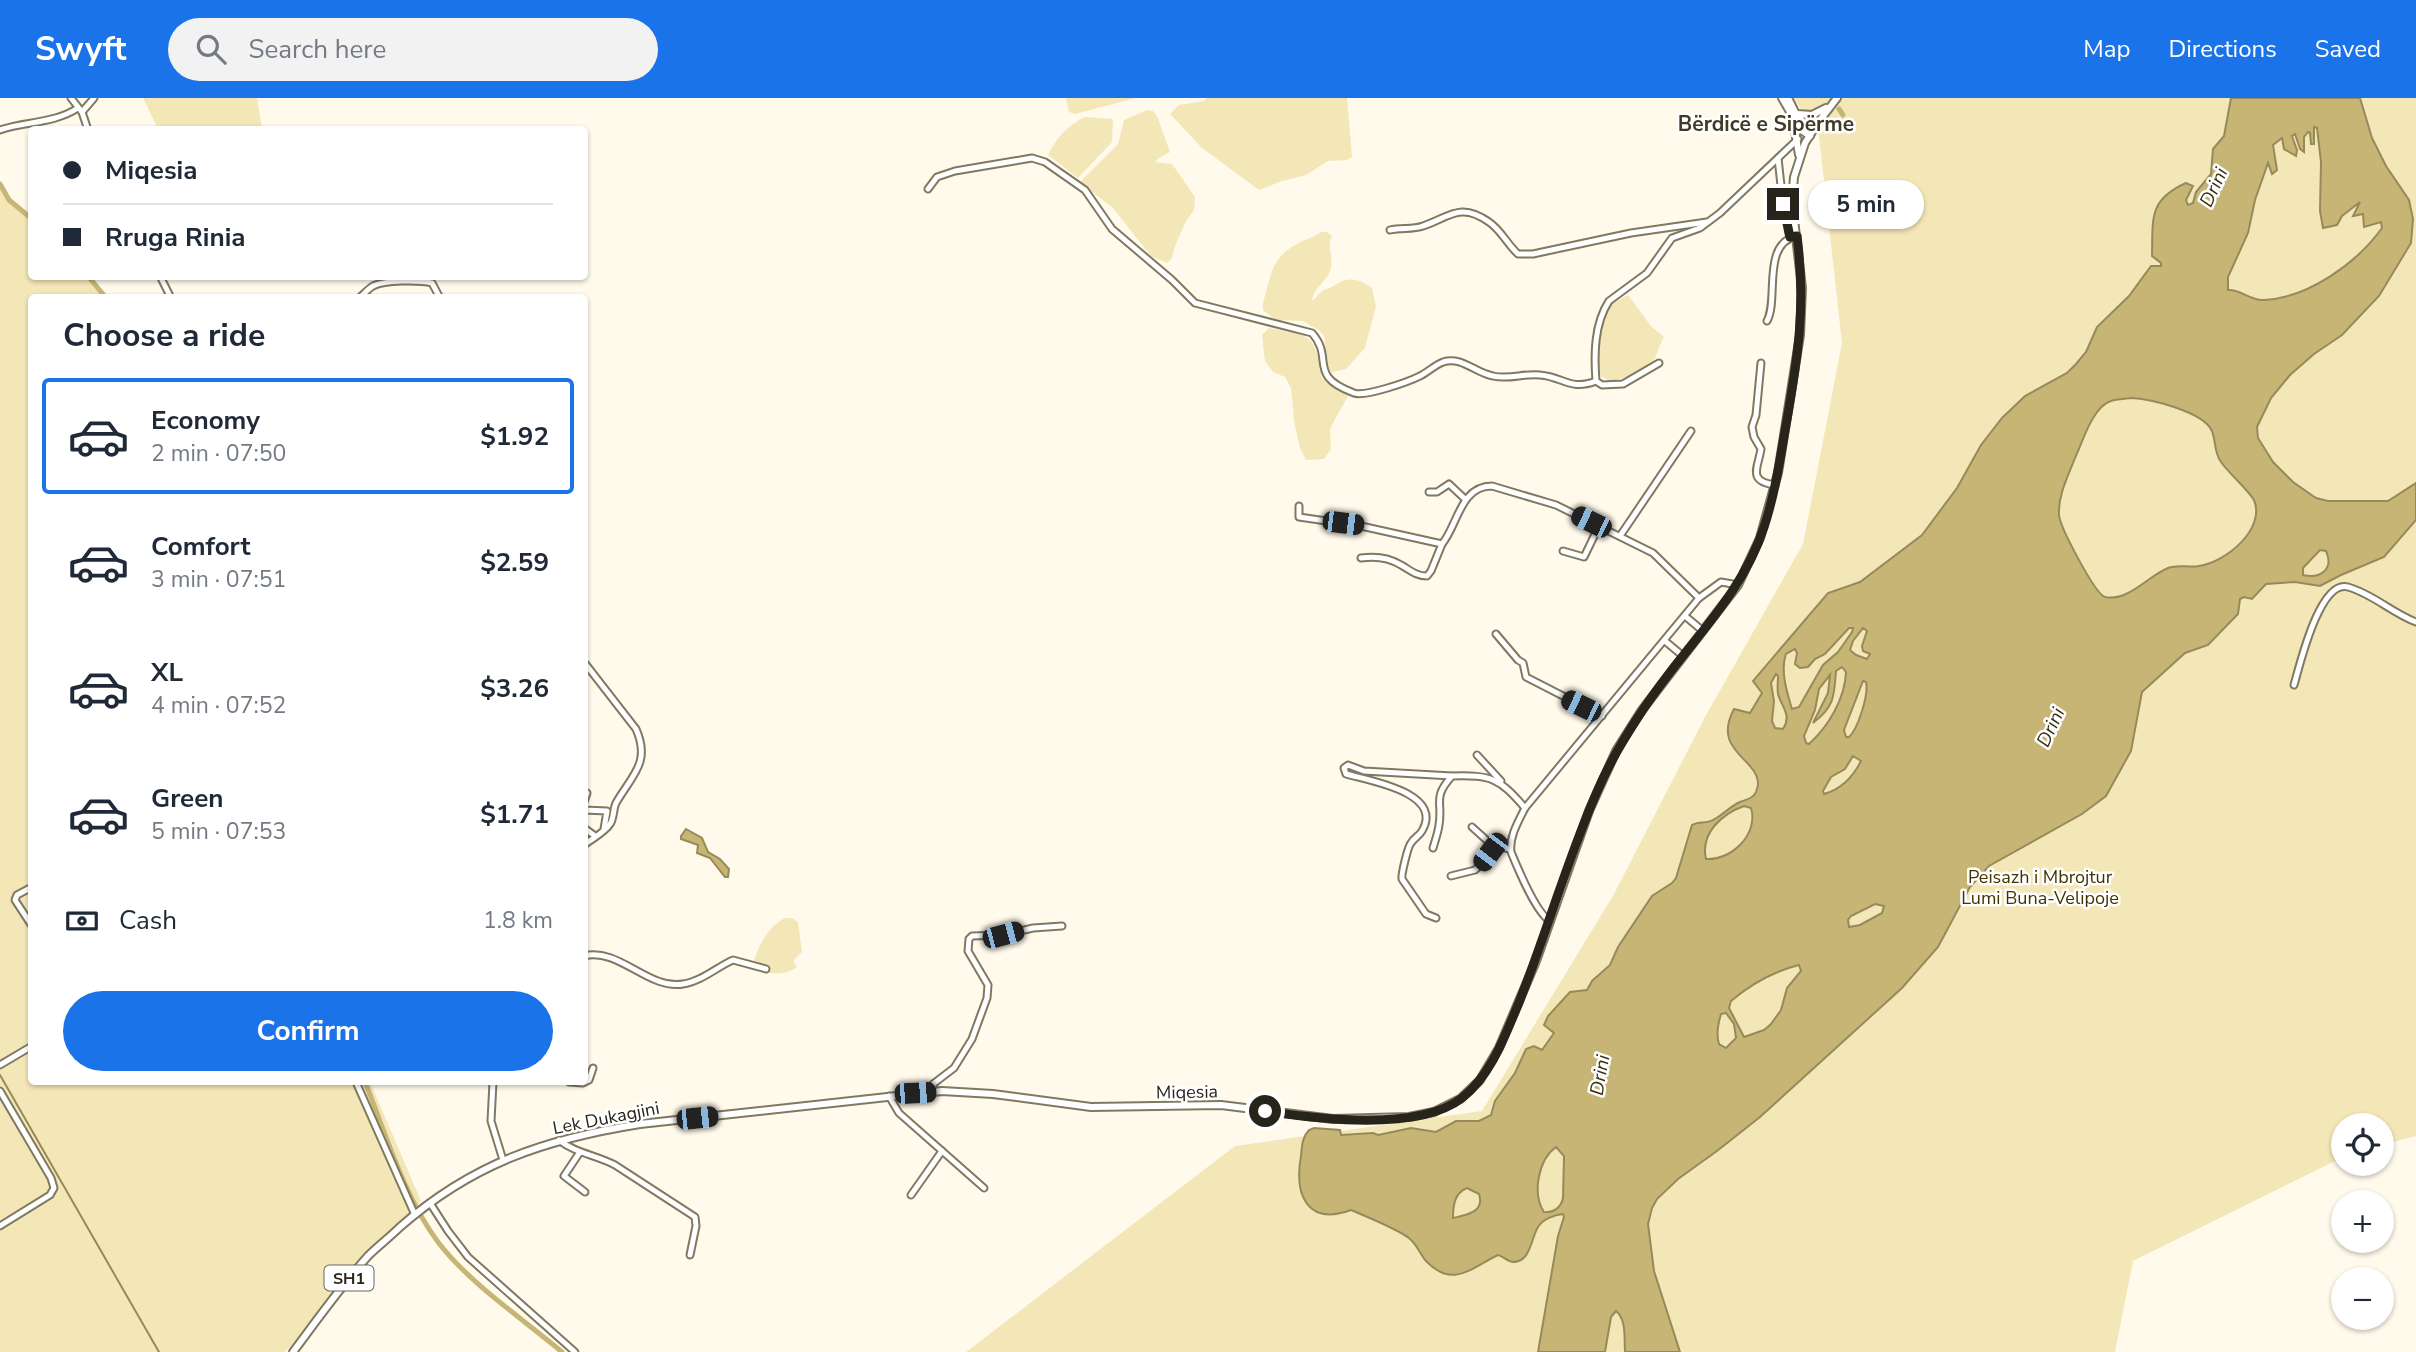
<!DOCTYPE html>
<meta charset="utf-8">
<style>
body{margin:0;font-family:"Nunito Sans",sans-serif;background:#f2f2f3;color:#1f2937;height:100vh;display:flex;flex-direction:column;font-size:26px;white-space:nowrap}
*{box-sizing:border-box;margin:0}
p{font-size:23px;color:#747a83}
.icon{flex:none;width:38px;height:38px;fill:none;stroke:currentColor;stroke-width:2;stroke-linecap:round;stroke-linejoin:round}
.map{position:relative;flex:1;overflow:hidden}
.side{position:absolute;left:28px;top:196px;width:560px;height:791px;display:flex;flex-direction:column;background:#fff;border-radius:7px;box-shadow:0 2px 5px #0004}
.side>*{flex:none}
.banner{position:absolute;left:28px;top:28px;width:560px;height:154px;border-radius:7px;box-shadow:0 2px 5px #0004;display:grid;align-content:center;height:154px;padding:0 35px;background:#fff}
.tools{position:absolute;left:2331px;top:1015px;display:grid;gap:14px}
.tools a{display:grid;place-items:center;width:63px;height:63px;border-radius:50%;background:#fff;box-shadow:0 2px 5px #0004;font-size:35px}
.end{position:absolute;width:32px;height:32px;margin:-16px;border:9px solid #27241b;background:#fff;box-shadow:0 0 0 4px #fff}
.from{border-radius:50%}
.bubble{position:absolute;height:49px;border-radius:24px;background:#fff;box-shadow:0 2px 5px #0004;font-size:23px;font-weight:700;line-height:49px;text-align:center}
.car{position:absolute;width:21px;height:42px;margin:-21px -10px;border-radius:9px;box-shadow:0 0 5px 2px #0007;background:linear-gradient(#222 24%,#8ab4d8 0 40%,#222 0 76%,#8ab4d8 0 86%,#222 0)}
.banner b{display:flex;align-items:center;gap:24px;height:66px;font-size:26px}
.banner b+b{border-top:2px solid #e0e1e3}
.banner i{width:18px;height:18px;background:#1f2937}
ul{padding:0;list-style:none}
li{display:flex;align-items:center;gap:21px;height:116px;margin:0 14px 10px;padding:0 21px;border:4px solid transparent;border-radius:7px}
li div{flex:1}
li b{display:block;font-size:26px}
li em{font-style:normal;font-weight:700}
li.on{border-color:#1a73e8}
li>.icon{width:63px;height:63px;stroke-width:1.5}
h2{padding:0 35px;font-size:32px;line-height:84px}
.pay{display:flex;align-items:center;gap:18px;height:77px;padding:0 35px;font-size:26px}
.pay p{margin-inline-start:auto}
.button{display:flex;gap:14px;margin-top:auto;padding:14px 35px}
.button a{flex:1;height:80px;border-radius:42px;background:#1a73e8;color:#fff;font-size:28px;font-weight:700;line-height:80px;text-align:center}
header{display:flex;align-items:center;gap:42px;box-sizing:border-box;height:98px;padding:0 35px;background:#1a73e8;color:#fff}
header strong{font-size:33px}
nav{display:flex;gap:38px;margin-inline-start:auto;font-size:24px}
.search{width:490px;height:63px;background:#f2f2f3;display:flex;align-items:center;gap:18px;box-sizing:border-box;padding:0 24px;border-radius:38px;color:#747a83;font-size:26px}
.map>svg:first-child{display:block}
</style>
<header>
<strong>Swyft</strong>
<div class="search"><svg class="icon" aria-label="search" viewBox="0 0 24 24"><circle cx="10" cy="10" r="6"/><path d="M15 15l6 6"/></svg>Search here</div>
<nav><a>Map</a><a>Directions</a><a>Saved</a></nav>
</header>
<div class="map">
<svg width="2416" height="1254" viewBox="0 0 2416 1254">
<rect width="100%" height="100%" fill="#fffaeb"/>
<g fill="#f4e7b7">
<path d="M143 0H257L262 31H158Z"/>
<path d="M1066 0H1136L1075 16 1069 14Z"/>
<path d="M1207 0H1347L1352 59 1347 62 1328 63 1306 77 1282 83 1259 92 1202 50 1170 16 1179 7 1204 3Z"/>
<path d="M1793 0H2416V1038L2382 1047V1027H2343V1059L2133 1163 2115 1254H966L1235 1048 1482 1013 1614 796 1705 619 1803 446 1842 245 1817 20 1813 12 1803 14Z"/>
<path d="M1147 12 1153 13 1157 18 1170 54 1159 60 1155 64 1172 66 1195 99 1194 112 1186 123 1175 148 1172 160 1167 165 1151 158 1113 110 1080 84 1118 46 1124 22Z"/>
<path d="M1085 19 1113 21 1112 44 1078 80 1048 57C1056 40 1068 27 1085 19Z"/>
<path d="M0 91 31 122 32 178 89 179 110 199 32 200V984H370L421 1103 285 1254H0Z"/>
<path d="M1321 134H1327L1332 138C1326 149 1335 161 1330 173 1326 184 1313 190 1312 203 1315 201 1317 198 1320 195 1324 190 1330 191 1335 187 1349 178 1359 181 1372 190L1376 209 1365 250 1346 271 1329 275 1324 238 1320 233 1303 223 1276 222 1263 212V205C1271 179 1270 160 1297 146 1305 141 1313 140 1321 134Z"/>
<path d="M1628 197 1651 228 1664 239C1660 246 1658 253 1655 260 1647 275 1625 280 1610 283L1601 278C1595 265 1603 221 1609 207Z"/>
<path d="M1269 230C1314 239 1314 235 1322 280L1332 288 1349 296 1332 327 1330 333 1331 351 1324 361 1306 362 1300 350 1294 323 1291 290 1285 279 1273 274 1265 263 1262 237Z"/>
<path d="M785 820H792L798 824 802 854 793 863 797 869C786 877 775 876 762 874L754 862C760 845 769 828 785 820Z"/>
</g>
<g fill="#c7b575" stroke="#978a5a" stroke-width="2" fill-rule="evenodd">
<path d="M2231 0H2360L2372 40 2386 68 2409 102 2413 121 2411 145 2379 198 2342 237 2314 256 2290 277 2271 300 2257 329 2258 340 2273 364 2293 384 2316 400 2328 403H2388L2416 385V422L2384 459 2341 477 2320 488 2295 484 2266 486 2252 501 2244 499 2240 501 2238 516 2208 547 2185 555 2142 594 2131 653 2106 698 2082 716 1989 768 1970 789 1938 849 1902 890 1760 1019 1717 1053 1678 1081 1657 1101 1652 1110 1648 1126 1654 1173 1680 1254H1625C1624 1241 1627 1222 1616 1213L1611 1219 1605 1254H1538L1558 1138 1564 1119 1563 1116C1554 1117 1543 1121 1538 1129 1531 1140 1531 1164 1513 1164 1508 1164 1503 1158 1498 1157 1471 1170 1453 1191 1426 1163 1420 1156 1417 1147 1410 1141 1400 1132 1365 1118 1351 1112 1307 1128 1294 1097 1301 1058 1302 1048 1302 1039 1309 1032L1314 1030 1340 1032 1341 1037 1373 1035 1378 1037 1411 1030 1436 1034 1456 1023H1479L1491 1017 1495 1003 1515 975 1526 951 1534 948 1542 952 1554 935 1544 927 1548 918 1570 894 1587 892 1592 883 1610 867 1618 849 1652 798 1672 785 1676 780 1692 727C1699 723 1706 726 1713 722 1723 717 1729 709 1740 704 1745 702 1751 701 1754 697 1757 694 1757 691 1758 687 1759 660 1711 654 1734 611L1750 615 1762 595 1753 583 1828 495 1860 484 1922 437 1957 390 1981 347 2002 320 2025 298 2067 275 2076 266 2086 254 2097 229 2129 198 2151 168H2161V165L2152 158C2153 121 2148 102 2186 85L2193 88 2186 102 2188 107 2193 105 2196 94 2211 76 2213 51 2224 38ZM2314 29 2317 30 2321 64 2320 113 2323 130 2337 127 2342 118 2360 104 2353 118 2363 116 2364 129 2381 124 2382 130C2357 165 2308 200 2264 202 2250 203 2241 191 2228 192V179L2248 135 2255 102 2268 65 2272 76 2277 72 2273 47 2282 40 2284 51 2296 58 2297 52 2292 38 2295 36 2300 51 2304 54V39L2308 34 2310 35 2311 46H2314ZM2132 300C2151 301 2204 314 2212 333 2216 344 2214 354 2221 364 2231 378 2245 388 2254 402 2266 431 2226 464 2199 468 2188 470 2178 466 2168 470 2148 478 2128 504 2105 499 2095 496 2060 429 2059 417 2058 397 2068 378 2075 360 2082 345 2093 308 2111 303 2117 301 2125 301 2132 300ZM2320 452 2326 453C2334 471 2321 481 2303 477V470ZM1849 530H1853L1852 534 1838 554 1823 567 1799 609 1792 611C1787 595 1780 572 1786 556L1795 551 1797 555 1795 566 1800 570 1808 569 1815 561 1825 556ZM1863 530 1867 533 1862 548 1863 553 1870 556 1867 561 1856 557 1850 552 1853 543ZM1842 569 1846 574C1845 600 1829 628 1809 646L1806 645 1804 638 1815 612 1819 591 1830 577 1828 595 1813 625C1835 608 1834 598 1836 573ZM1776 576 1778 578C1778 584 1777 590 1778 596 1782 610 1792 617 1783 631L1775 630 1772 623 1774 603 1771 585ZM1863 583 1866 584C1869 596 1858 631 1849 639H1846L1844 632ZM1853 658 1861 663C1853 679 1842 691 1824 696L1823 693 1831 679 1845 671ZM1744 708 1751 710C1759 736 1731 763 1706 761 1700 735 1722 716 1744 708ZM1875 806 1884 808 1882 815 1860 827 1849 829 1848 822 1851 818ZM1799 867 1801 873 1787 890 1781 912 1771 926 1764 932 1744 939 1729 910 1731 903C1750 887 1775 873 1799 867ZM1726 915 1734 926 1736 940 1726 950 1719 946C1716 937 1718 926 1721 916ZM1556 1049 1564 1058 1563 1100C1561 1110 1553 1115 1544 1114 1532 1096 1538 1062 1556 1049ZM1467 1090 1479 1096C1485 1114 1467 1117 1453 1120 1453 1109 1454 1095 1467 1090Z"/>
<path d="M686 731 702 740 708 754 720 761 729 771 728 779H725L710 760 697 755 698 747 681 741V738Z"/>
</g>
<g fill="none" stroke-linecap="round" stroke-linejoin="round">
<path stroke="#978a5a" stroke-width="2" d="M0 977 159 1254"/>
<g stroke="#c7b575" stroke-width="5">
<path d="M1839 11 1843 17"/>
<path d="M0 86 9 102 32 121"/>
<path d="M88 178 106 200"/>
<path d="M365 984C386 1036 404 1099 438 1144 468 1184 523 1221 562 1254"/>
</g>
<defs>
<g id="minor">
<path d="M71 0 82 14 88 32"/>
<path d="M82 14 94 0"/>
<path d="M0 32C26 23 53 26 78 10"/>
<path d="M1778 60 1783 106 1790 140"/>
<path d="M928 91 937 79 955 73 1032 60 1045 64 1085 92 1112 131 1172 182 1195 205 1312 235C1335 261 1306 277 1354 295 1365 299 1408 284 1420 278 1428 274 1435 267 1443 264 1462 258 1475 275 1493 278 1509 282 1524 275 1540 277 1564 279 1570 293 1596 283"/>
<path d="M1390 132C1401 129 1412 132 1423 128 1448 120 1460 103 1489 124 1501 132 1507 146 1518 156H1533L1631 135 1707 124"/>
<path d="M160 178 171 200"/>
<path d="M359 200C364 196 368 191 373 188 384 182 420 182 432 185L440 200"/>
<path d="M1767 223C1779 202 1761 145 1797 138"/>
<path d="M1659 265 1623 286 1602 287 1596 283C1594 257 1594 226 1609 203L1647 175 1672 140 1700 130 1720 115 1798 41"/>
<path d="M1761 265 1756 317 1752 329 1754 339 1761 351C1758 370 1747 383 1775 387"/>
<path d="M1429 394H1437L1449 386 1465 401"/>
<path d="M1299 408V419L1361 428 1442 446C1458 427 1460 388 1492 388L1556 407 1653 455 1699 500 1525 710C1518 724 1509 739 1511 754 1518 771 1536 815 1550 823"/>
<path d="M1620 438 1691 333"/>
<path d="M1563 453 1584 459 1599 428"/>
<path d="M1361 460C1375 458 1388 459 1401 467 1410 472 1416 478 1427 478L1431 473 1442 446"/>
<path d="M1699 500 1721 484 1738 487"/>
<path d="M1685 518 1703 533"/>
<path d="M1496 536 1518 562 1523 565 1526 579 1602 618"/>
<path d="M1665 543 1683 558"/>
<path d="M584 564 636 631C651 665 632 677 616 705 613 711 614 721 610 726 605 734 592 741 584 747"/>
<path d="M2294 587C2300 566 2320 481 2348 489 2373 496 2392 515 2416 524"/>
<path d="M1477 657 1501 683"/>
<path d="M584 695H587L584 704"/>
<path d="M584 712 607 713 604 731"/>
<path d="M1472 729 1492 747 1510 751"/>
<path d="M584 730 595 738"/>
<path d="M1433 750C1435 743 1438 735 1439 727 1443 704 1432 700 1452 678 1492 677 1499 680 1525 710"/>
<path d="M1451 778 1475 772 1497 750"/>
<path d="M32 789 17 797 15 802 32 828"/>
<path d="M1436 820 1426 816 1402 781C1401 777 1408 748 1411 745 1414 740 1419 738 1422 733 1445 694 1366 682 1346 676L1344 670 1348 667 1364 673 1452 678"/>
<path d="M584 858C619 849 648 892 683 886 700 884 717 869 733 862L766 871"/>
<path d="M0 967 32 948"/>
<path d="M356 984 415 1117"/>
<path d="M493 984 491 1023 503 1062"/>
<path d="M569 984 583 985 589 982 593 970"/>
<path d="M0 993 51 1080 54 1090 50 1097 0 1128"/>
<path d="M933 994V986L954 970 972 941 987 900 988 887 968 853 969 841 972 838 1003 837 1033 830 1062 828"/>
<path d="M889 998 899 1015 984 1090"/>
<path d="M559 1042C575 1055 596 1057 615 1067L695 1119 696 1128 690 1157"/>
<path d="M580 1054 564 1078 585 1094"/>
<path d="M911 1097 942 1053"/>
<path d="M430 1105 448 1133 468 1159 575 1254"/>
</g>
<g id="major">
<path d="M1782 0 1800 31 1810 38"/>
<path d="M1788 0 1795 14 1811 34"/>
<path d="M1797 16 1812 17 1826 10"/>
<path d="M1794 27 1799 57"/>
<path d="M293 1254C317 1222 341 1188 368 1158 378 1148 390 1139 400 1129 473 1065 546 1041 640 1026L942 993 993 996 1091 1009 1221 1007 1333 1021 1409 1019 1434 1014 1460 1001 1480 982 1499 950 1536 863 1589 713 1616 653 1642 612 1738 487 1760 440 1778 375 1800 237 1802 190 1792 104 1794 79 1805 45 1817 26 1837 0"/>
</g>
</defs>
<use href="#minor" stroke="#7f7962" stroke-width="9"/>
<use href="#major" stroke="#7f7962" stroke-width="10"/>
<use href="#minor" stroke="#fff" stroke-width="5"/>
<use href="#major" stroke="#fff" stroke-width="6"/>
</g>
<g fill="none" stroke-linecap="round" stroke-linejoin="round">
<path stroke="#27241b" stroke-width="9" d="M1265 1013C1317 1021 1418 1034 1462 1000 1491 977 1504 940 1518 907 1546 837 1566 765 1596 696 1615 651 1641 612 1671 573 1707 527 1746 485 1764 429 1775 396 1780 361 1786 327 1798 260 1806 207 1797 138L1790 139 1783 106"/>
</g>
<g text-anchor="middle" stroke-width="5" stroke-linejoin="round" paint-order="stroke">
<rect fill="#fff" stroke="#68665f" stroke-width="2" x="324.5" y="1167.5" width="49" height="25" rx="5"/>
<g font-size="16" font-weight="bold" fill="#27241b">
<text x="349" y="1186">SH1</text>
</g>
<g font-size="18" fill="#413400" stroke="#fff">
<text x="2040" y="785">Peisazh i Mbrojtur<tspan x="2040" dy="21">Lumi Buna-Velipoje</tspan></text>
</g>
<g font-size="18" fill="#27241b" stroke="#fff">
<text transform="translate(1187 994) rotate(-1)" y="6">Miqesia</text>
<text transform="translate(606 1020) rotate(-11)" y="6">Lek Dukagjini</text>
</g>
<g font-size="19" font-style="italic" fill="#372f12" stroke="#fff">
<text transform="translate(2213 89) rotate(-65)" y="7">Drini</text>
<text transform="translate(2050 629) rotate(-65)" y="7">Drini</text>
<text transform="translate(1599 977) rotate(-80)" y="7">Drini</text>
</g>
<g font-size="21" font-weight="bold" fill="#403b26" stroke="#fff">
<text x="1766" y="33">Bërdicë e Sipërme</text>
</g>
</g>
</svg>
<div class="tools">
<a><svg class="icon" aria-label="locate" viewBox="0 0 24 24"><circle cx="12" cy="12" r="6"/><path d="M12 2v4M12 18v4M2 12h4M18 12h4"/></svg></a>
<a>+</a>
<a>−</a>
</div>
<i class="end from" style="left:1265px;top:1013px"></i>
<i class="end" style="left:1783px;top:106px"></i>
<div class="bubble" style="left:1808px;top:82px;width:116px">5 min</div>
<i class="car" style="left:1591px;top:424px;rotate:296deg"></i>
<i class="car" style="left:1343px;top:425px;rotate:97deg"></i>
<i class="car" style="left:1581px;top:608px;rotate:296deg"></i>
<i class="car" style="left:1490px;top:754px;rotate:217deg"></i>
<i class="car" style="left:1003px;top:837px;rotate:75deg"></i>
<i class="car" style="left:915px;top:995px;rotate:87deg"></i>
<i class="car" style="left:697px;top:1020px;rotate:84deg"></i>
<div class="banner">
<b><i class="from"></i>Miqesia</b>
<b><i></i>Rruga Rinia</b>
</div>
<section class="side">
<h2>Choose a ride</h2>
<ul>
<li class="on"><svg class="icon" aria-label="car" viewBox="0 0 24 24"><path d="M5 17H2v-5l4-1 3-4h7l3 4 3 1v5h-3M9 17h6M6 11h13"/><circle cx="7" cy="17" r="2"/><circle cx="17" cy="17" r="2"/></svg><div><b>Economy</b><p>2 min · 07:50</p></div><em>$1.92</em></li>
<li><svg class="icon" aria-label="car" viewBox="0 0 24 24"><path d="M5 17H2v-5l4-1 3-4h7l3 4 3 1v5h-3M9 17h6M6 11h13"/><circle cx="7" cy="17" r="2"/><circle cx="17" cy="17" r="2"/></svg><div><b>Comfort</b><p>3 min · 07:51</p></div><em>$2.59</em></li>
<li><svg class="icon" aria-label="car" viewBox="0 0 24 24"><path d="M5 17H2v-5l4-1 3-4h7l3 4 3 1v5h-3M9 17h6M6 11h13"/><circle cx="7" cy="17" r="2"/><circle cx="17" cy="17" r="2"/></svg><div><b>XL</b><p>4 min · 07:52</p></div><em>$3.26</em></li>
<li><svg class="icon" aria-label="car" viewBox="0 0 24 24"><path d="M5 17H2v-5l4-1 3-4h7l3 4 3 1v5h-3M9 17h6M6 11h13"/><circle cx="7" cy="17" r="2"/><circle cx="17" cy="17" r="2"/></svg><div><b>Green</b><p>5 min · 07:53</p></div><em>$1.71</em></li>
</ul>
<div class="pay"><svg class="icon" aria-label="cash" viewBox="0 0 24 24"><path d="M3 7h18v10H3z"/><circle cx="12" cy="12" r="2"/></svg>Cash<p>1.8 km</p></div>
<div class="button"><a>Confirm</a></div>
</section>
</div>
